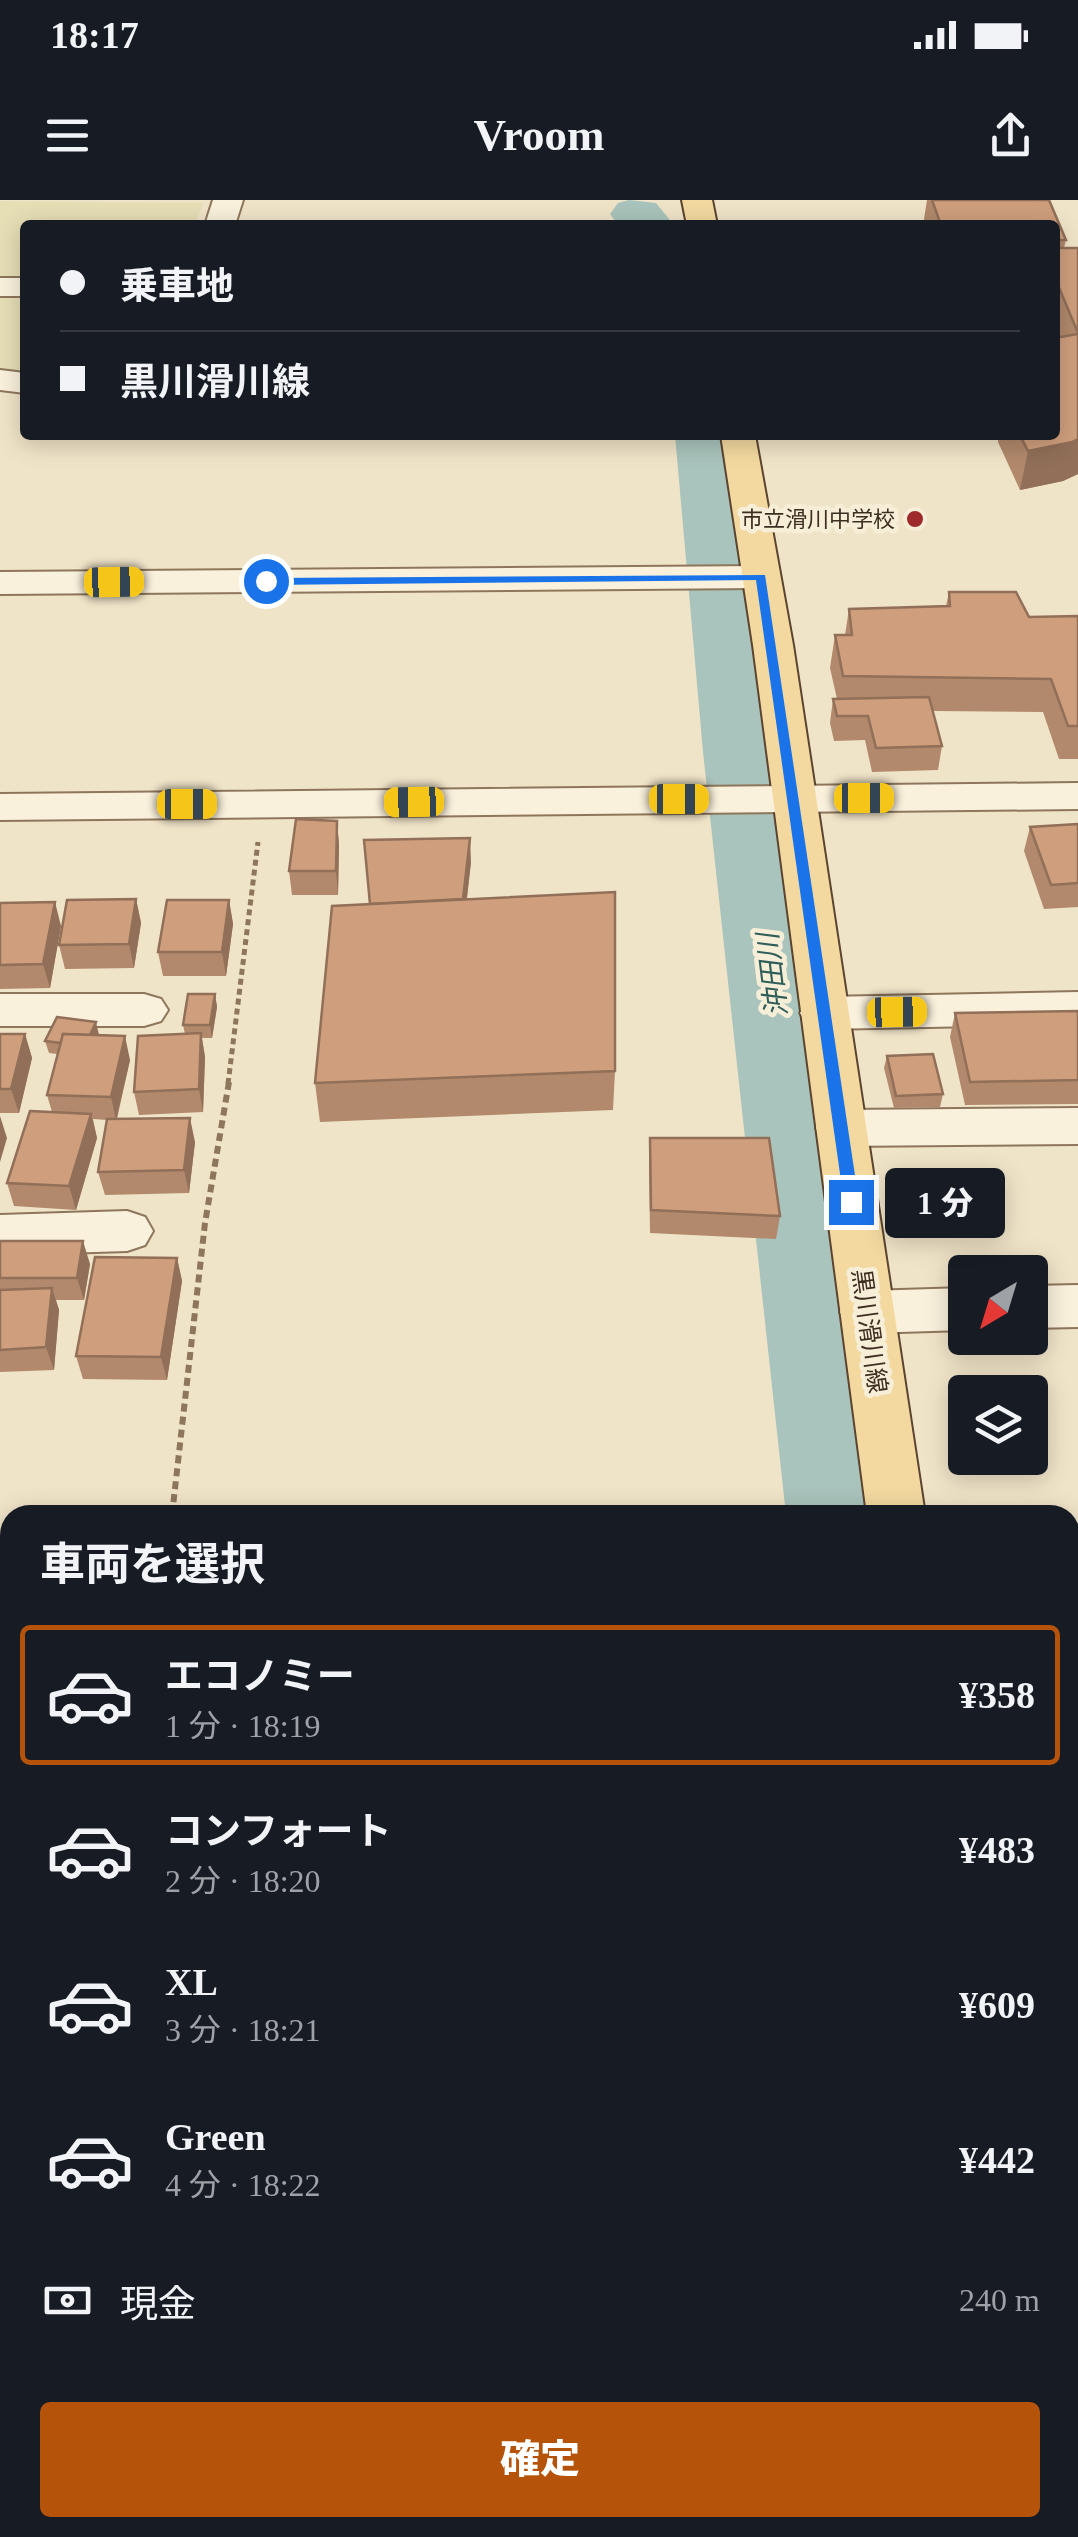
<!DOCTYPE html>
<html lang="ja">
<meta charset="utf-8">
<style>
body{margin:0;font-family:"Times New Roman","Noto Sans JP",serif;background:#242831;color:#f1f3f6;height:100vh;display:flex;flex-direction:column;font-size:38px;white-space:nowrap}
*{box-sizing:border-box;margin:0}
p{font-size:32px;color:#9ea1a6}
.icon{flex:none;width:55px;height:55px;fill:none;stroke:currentColor;stroke-width:2;stroke-linecap:round;stroke-linejoin:round}
.map{position:relative;flex:1;overflow:hidden}
.panel{position:absolute;left:0px;top:1305px;width:1080px;height:1032px;display:flex;flex-direction:column;background:#171b24;border-radius:30px 30px 0 0;box-shadow:0 5px 25px #0003}
.panel>*{flex:none}
.guide{position:absolute;left:20px;top:20px;width:1040px;height:220px;border-radius:10px;box-shadow:0 5px 25px #0003;display:grid;align-content:center;height:220px;padding:0 40px;background:#171b24}
.needle{width:65px;rotate:218deg}
.fabs{position:absolute;left:948px;top:1055px;display:grid;gap:20px}
.fabs a{display:grid;place-items:center;width:100px;height:100px;border-radius:10px;background:#171b24;box-shadow:0 5px 25px #0003;font-size:50px}
.end{position:absolute;width:45px;height:45px;margin:-22px;border:12px solid #1a73e8;background:#fff;box-shadow:0 0 0 5px #fff}
.from{border-radius:50%}
.bubble{position:absolute;height:70px;border-radius:10px;background:#171b24;box-shadow:0 5px 25px #0003;font-size:32px;font-weight:800;line-height:70px;text-align:center}
.car{position:absolute;width:30px;height:60px;margin:-30px -15px;border-radius:12px;box-shadow:0 0 8px 2px #0007;background:linear-gradient(#f5c518 24%,#345 0 40%,#f5c518 0 76%,#345 0 86%,#f5c518 0)}
.guide b{display:flex;align-items:center;gap:35px;height:95px;font-size:38px}
.guide b+b{border-top:2px solid #363941}
.guide i{width:25px;height:25px;background:#f1f3f6}
ul{padding:0;list-style:none}
li{display:flex;align-items:center;gap:30px;height:140px;margin:0 20px 15px;padding:0 20px;border:5px solid transparent;border-radius:10px}
li div{flex:1}
li b{display:block;font-size:38px}
li em{font-style:normal;font-weight:800}
li.current{border-color:#b45309}
li>.icon{width:90px;height:90px;stroke-width:1.5}
h2{padding:0 40px;font-size:45px;line-height:120px}
.pay{display:flex;align-items:center;gap:25px;height:110px;padding:0 40px;font-size:38px}
.pay p{margin-inline-start:auto}
.button{display:flex;gap:20px;margin-top:auto;padding:20px 40px}
.button a{flex:1;height:115px;border-radius:10px;background:#b45309;color:#fff;font-size:40px;font-weight:800;line-height:115px;text-align:center}
.status{display:flex;justify-content:space-between;align-items:center;height:70px;padding:0 50px;background:#171b24;direction:ltr}
.status svg{height:28px;fill:currentColor}
header{display:flex;justify-content:space-between;align-items:center;height:130px;padding:0 40px;background:#171b24;font-size:45px;font-weight:800}
.map>svg:first-child{display:block}
</style>
<div class="status"><b>18:17</b><svg viewBox="0 0 49 12"><path d="M0 12V9h3v3zM5 12V6h3v6zM10 12V3h3v9zM15 12V0h3v12zM26 1h20v11H26zM47 4h2v5h-2z"/></svg></div>
<header><svg class="icon" aria-label="menu" viewBox="0 0 24 24"><path d="M4 6h16M4 12h16M4 18h16"/></svg>Vroom<svg class="icon" aria-label="share" viewBox="0 0 24 24"><path d="M12 15V3M7 8l5-5 5 5M5 13v7h14v-7"/></svg></header>
<div class="map">
<svg width="1078" height="2337" viewBox="0 0 1078 2337">
<rect width="100%" height="100%" fill="#f0e4c8"/>
<g fill="#e6deb5">
<path d="M0 1 203 3 195 25H25V81H0Z"/>
<path d="M0 94 25 95V176L0 173Z"/>
</g>
<g fill="none" stroke-linecap="round" stroke-linejoin="round">
<g fill="#a9c4bc" fill-rule="evenodd">
<path d="M629 0 656 3 674 25H618L610 14 618 3Z"/>
<path d="M675 235H737L777 552 890 1315H786L703 552Z"/>
<path d="M890 2328H1032L1033 2337H891Z"/>
</g>
<defs>
<g id="minor">
<path d="M213 0H243L235 25H205Z"/>
<rect x="0" y="78" width="25" height="18"/>
<path d="M0 170 25 173V193L0 190Z"/>
<path d="M761 366 774 369 780 377 774 385 761 388 0 394V372Z"/>
<path d="M1078 583V609L0 620V594Z"/>
<path d="M1078 792V824L824 829 807 824 800 813 807 802 824 797Z"/>
<path d="M0 794H144L161 799 168 810 161 821 144 826H0Z"/>
<path d="M1078 908V944L841 946 823 941 816 928 823 915 841 910Z"/>
<path d="M127 1011 145 1017 153 1031 145 1045 127 1051 0 1055V1015Z"/>
<path d="M1078 1085V1127L1030 1128V1086Z"/>
<path d="M965 1088V1130L867 1133 848 1127 840 1112 848 1097 867 1091Z"/>
<rect x="1070" y="1706" width="8" height="66"/>
<rect x="0" y="1712" width="10" height="66"/>
<path d="M10 2255V2328H27L0 2336V2256Z"/>
</g>
<g id="major">
<path d="M682 0H712L717 25H687Z"/>
<path d="M721 235H755L793 445 925 1315H867L753 445Z"/>
<path d="M1070 2316 1076 2337H996L995 2328H1070Z"/>
</g>
</defs>
<use href="#minor" stroke="#8d765c" stroke-width="4"/>
<use href="#major" stroke="#5b4430" stroke-width="4"/>
<path stroke="#8d765c" stroke-width="5" stroke-dasharray="6 4" stroke-linecap="butt" d="M228 884 258 642"/>
<path stroke="#8d765c" stroke-width="6" stroke-dasharray="8 5" stroke-linecap="butt" d="M172 1315 205 1023 229 882"/>
<use href="#minor" fill="#faf1dc" fill-rule="evenodd"/>
<use href="#major" fill="#f3d9a0" fill-rule="evenodd"/>
</g>
<g fill="#b2896c">
<path d="M927 0H1049L1066 40 1064 48H1078V274L1063 281 1020 290 998 242V235H1055V25H926L924 19Z"/>
<path d="M949 392 1029 417 1078 416V559H1059L1043 512 933 511 942 546 938 570 872 572 865 540 834 541 830 523 833 499H837L830 468 835 435H845L849 409 946 406Z"/>
<path d="M337 621 339 645 338 695H292L289 671Z"/>
<path d="M1078 624V707L1044 709 1024 651 1030 627Z"/>
<path d="M471 662 467 699 615 871 613 910 320 922 315 883 370 704Z"/>
<path d="M136 699 141 723 134 768 65 769 59 745Z"/>
<path d="M229 700 233 724 226 776H163L158 752Z"/>
<path d="M0 703 61 726 50 788 0 789Z"/>
<path d="M215 794 217 807 212 838H202L205 857 203 912 139 915 134 892 185 834 183 825Z"/>
<path d="M1078 811V904L965 905 950 837 955 813Z"/>
<path d="M0 834H25L32 858 19 913H0Z"/>
<path d="M99 835 130 860 117 919 195 942 189 993 105 995 98 972 107 920 93 919 97 938 76 1010 14 1006 7 983 52 912 47 895 57 854 49 853 45 841Z"/>
<path d="M887 856 943 894 940 907 894 908 884 868Z"/>
<path d="M650 938 780 1016 776 1039 650 1033 649 961Z"/>
<path d="M0 1041 90 1064 84 1100H56L59 1110 54 1170 0 1172Z"/>
<path d="M177 1058 182 1081 167 1180 83 1179 76 1156Z"/>
</g>
<g fill="#916f58">
<path d="M1078 239V274L1063 281 1020 290 1028 251Z"/>
<path d="M337 621 339 645 338 695 336 671Z"/>
<path d="M470 638 471 662 463 729 462 705Z"/>
<path d="M136 699 141 723 134 768 129 744Z"/>
<path d="M229 700 233 724 226 776 222 752Z"/>
<path d="M55 702 61 726 50 788 43 764Z"/>
<path d="M215 794 217 807 212 838 210 825Z"/>
<path d="M96 822 99 835 84 846Z"/>
<path d="M201 833 205 857 203 912 199 889Z"/>
<path d="M25 834 32 858 19 913 11 889Z"/>
<path d="M125 836 130 860 116 920 111 897Z"/>
<path d="M91 914 97 938 76 1010 69 986Z"/>
<path d="M0 916 7 938 0 962Z"/>
<path d="M190 918 195 942 189 993 184 970Z"/>
<path d="M83 1041 90 1064 84 1100 77 1078Z"/>
<path d="M177 1058 182 1081 167 1180 161 1157Z"/>
<path d="M52 1088 59 1110 54 1170 46 1147Z"/>
</g>
<g fill="#cf9f7d" stroke="#916f58" stroke-width="2.5">
<path d="M932 0H1049L1066 40H1055V25H941Z"/>
<path d="M1055 48H1078V133L1055 78Z"/>
<path d="M1078 134V239L1072 242 1028 251 1020 235H1055V138Z"/>
<path d="M949 392H1016L1029 417 1078 416V526H1068L1051 479 843 476 835 435H852L849 409 950 406Z"/>
<path d="M929 497 942 546 876 548 868 516H837L833 499Z"/>
<path d="M296 619 337 621 336 671H289Z"/>
<path d="M1078 624V683L1051 685 1030 627Z"/>
<path d="M470 638 463 699 370 704 364 640Z"/>
<path d="M615 692V871L315 883 332 706Z"/>
<path d="M136 699 129 744 59 745 67 700Z"/>
<path d="M167 700H229L222 752H158Z"/>
<path d="M55 702 43 764 0 765V703Z"/>
<path d="M188 794H215L210 825H183Z"/>
<path d="M1078 811V880L970 882 955 813Z"/>
<path d="M57 817 96 822 90 835 63 834 61 843 45 841Z"/>
<path d="M201 833 199 889 134 892 138 836Z"/>
<path d="M0 834H25L11 889H0Z"/>
<path d="M63 834 125 836 111 897 47 895Z"/>
<path d="M933 854 943 894 896 896 887 856Z"/>
<path d="M30 911 91 914 69 986 7 983Z"/>
<path d="M190 918 184 970 98 972 107 919Z"/>
<path d="M650 938H769L780 1016 651 1010Z"/>
<path d="M0 1041H83L77 1078H0Z"/>
<path d="M95 1057 177 1058 161 1157 76 1156Z"/>
<path d="M52 1088 46 1147 0 1150V1090Z"/>
</g>
<path fill="#1a73e8" d="M765 375 859 1002 851 1007 844 1002 756 380 266 385 261 381 266 378Z"/>
<circle fill="#9e2a2b" stroke="#f7eed8" stroke-width="4" cx="915" cy="319" r="10"/>
<g text-anchor="middle" stroke-width="9" stroke-linejoin="round" paint-order="stroke">
<g font-size="22" fill="#3d2e20" stroke="#f7eed8" text-anchor="end">
<text x="895" y="327">市立滑川中学校</text>
</g>
<g font-size="25" fill="#3d2e20" stroke="#f7eed8">
<text transform="translate(870 1131) rotate(82)" y="9">黒川滑川線</text>
</g>
<g font-size="28" font-style="italic" fill="#2f5d5a" stroke="#f7eed8">
<text transform="translate(772 775) rotate(-97)" y="10">沖田川</text>
</g>
</g>
</svg>
<div class="fabs">
<a><svg class="needle" viewBox="-14 -14 28 28"><path d="M0-13l5 13h-10z" fill="#e53935"/><path d="M0 13l5-13h-10z" fill="#9ea1a6"/></svg></a>
<a><svg class="icon" aria-label="layers" viewBox="0 0 24 24"><path d="M12 4l9 5-9 5-9-5zM3 14l9 5 9-5"/></svg></a>
</div>
<i class="end from" style="left:266px;top:381px"></i>
<i class="end" style="left:851px;top:1002px"></i>
<div class="bubble" style="left:885px;top:968px;width:120px">1 分</div>
<i class="car" style="left:114px;top:382px;rotate:89deg"></i>
<i class="car" style="left:864px;top:598px;rotate:90deg"></i>
<i class="car" style="left:679px;top:599px;rotate:90deg"></i>
<i class="car" style="left:414px;top:602px;rotate:269deg"></i>
<i class="car" style="left:187px;top:604px;rotate:90deg"></i>
<i class="car" style="left:897px;top:812px;rotate:89deg"></i>
<div class="guide">
<b><i class="from"></i>乗車地</b>
<b><i></i>黒川滑川線</b>
</div>
<section class="panel">
<h2>車両を選択</h2>
<ul>
<li class="current"><svg class="icon" aria-label="car" viewBox="0 0 24 24"><path d="M5 17H2v-5l4-1 3-4h7l3 4 3 1v5h-3M9 17h6M6 11h13"/><circle cx="7" cy="17" r="2"/><circle cx="17" cy="17" r="2"/></svg><div><b>エコノミー</b><p>1 分 · 18:19</p></div><em>¥358</em></li>
<li><svg class="icon" aria-label="car" viewBox="0 0 24 24"><path d="M5 17H2v-5l4-1 3-4h7l3 4 3 1v5h-3M9 17h6M6 11h13"/><circle cx="7" cy="17" r="2"/><circle cx="17" cy="17" r="2"/></svg><div><b>コンフォート</b><p>2 分 · 18:20</p></div><em>¥483</em></li>
<li><svg class="icon" aria-label="car" viewBox="0 0 24 24"><path d="M5 17H2v-5l4-1 3-4h7l3 4 3 1v5h-3M9 17h6M6 11h13"/><circle cx="7" cy="17" r="2"/><circle cx="17" cy="17" r="2"/></svg><div><b>XL</b><p>3 分 · 18:21</p></div><em>¥609</em></li>
<li><svg class="icon" aria-label="car" viewBox="0 0 24 24"><path d="M5 17H2v-5l4-1 3-4h7l3 4 3 1v5h-3M9 17h6M6 11h13"/><circle cx="7" cy="17" r="2"/><circle cx="17" cy="17" r="2"/></svg><div><b>Green</b><p>4 分 · 18:22</p></div><em>¥442</em></li>
</ul>
<div class="pay"><svg class="icon" aria-label="cash" viewBox="0 0 24 24"><path d="M3 7h18v10H3z"/><circle cx="12" cy="12" r="2"/></svg>現金<p>240 m</p></div>
<div class="button"><a>確定</a></div>
</section>
</div>
